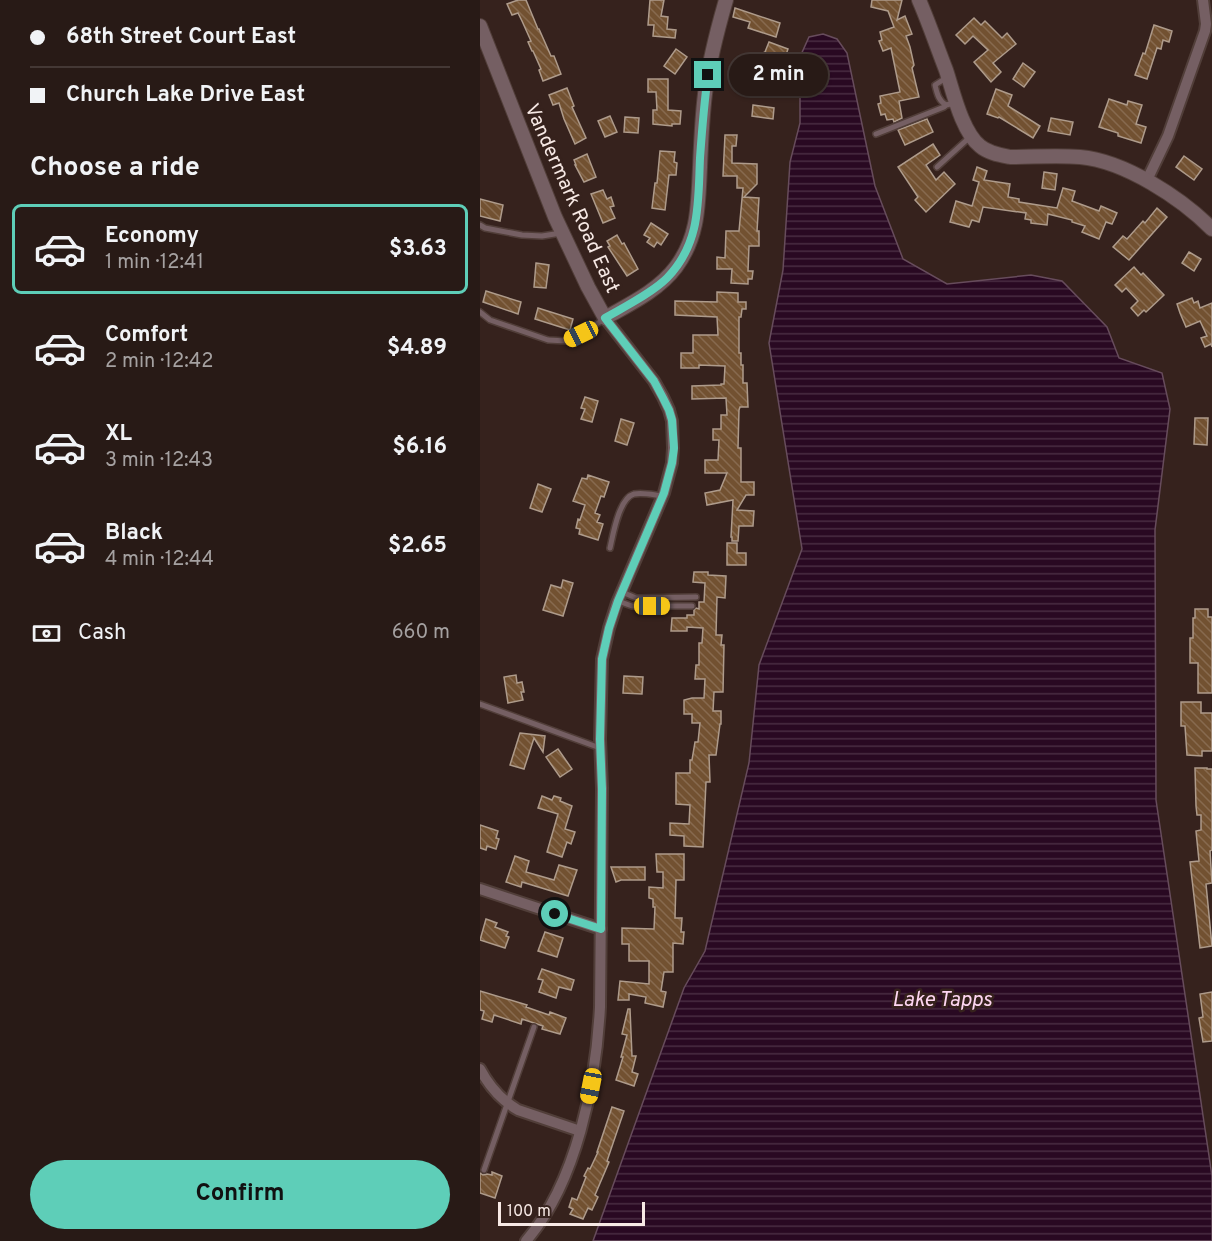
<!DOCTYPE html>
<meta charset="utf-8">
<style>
body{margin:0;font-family:Overpass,sans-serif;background:#30231f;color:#f1f3f6;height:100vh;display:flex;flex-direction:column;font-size:22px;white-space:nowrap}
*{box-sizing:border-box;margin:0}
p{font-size:20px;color:#a5a1a1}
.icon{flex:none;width:33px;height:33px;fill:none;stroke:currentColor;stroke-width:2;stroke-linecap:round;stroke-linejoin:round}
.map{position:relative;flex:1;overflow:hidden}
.details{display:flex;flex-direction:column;background:#281a16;width:480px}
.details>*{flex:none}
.top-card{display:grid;align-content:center;height:132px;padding:0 30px;background:#281a16}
.scale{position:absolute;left:18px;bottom:15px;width:147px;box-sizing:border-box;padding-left:6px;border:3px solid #f7e9e5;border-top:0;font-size:16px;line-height:21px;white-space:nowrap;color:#f7e9e5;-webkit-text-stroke:4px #36221d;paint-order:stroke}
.end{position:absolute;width:27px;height:27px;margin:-14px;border:8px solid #5eceb8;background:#111;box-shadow:0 0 0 3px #111}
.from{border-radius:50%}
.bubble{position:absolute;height:42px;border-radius:21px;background:#281a16;box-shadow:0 2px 4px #0004,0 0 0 2px #443835;font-size:20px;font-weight:700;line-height:42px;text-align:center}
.car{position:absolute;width:18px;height:36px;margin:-18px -9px;border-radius:8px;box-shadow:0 0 4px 2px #0007;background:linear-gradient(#f5c518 24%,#345 0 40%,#f5c518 0 76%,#345 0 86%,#f5c518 0)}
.top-card b{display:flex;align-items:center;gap:21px;height:57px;font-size:22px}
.top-card b+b{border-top:2px solid #443835}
.top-card i{width:15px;height:15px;background:#f1f3f6}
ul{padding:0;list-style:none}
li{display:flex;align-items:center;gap:18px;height:90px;margin:0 12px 9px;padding:0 18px;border:3px solid transparent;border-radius:9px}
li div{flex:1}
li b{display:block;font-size:22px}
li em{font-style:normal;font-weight:700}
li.current{border-color:#5eceb8}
li>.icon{width:54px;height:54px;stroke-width:1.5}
h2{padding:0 30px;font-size:27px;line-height:72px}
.pay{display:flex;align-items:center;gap:15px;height:66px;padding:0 30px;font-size:22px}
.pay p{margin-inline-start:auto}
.action{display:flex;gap:12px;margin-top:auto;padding:12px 30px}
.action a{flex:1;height:69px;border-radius:36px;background:#5eceb8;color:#111;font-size:24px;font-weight:700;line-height:69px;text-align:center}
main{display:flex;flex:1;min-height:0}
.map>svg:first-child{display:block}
</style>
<main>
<section class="details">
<div class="top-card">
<b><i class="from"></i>68th Street Court East</b>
<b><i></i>Church Lake Drive East</b>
</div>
<h2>Choose a ride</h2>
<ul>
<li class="current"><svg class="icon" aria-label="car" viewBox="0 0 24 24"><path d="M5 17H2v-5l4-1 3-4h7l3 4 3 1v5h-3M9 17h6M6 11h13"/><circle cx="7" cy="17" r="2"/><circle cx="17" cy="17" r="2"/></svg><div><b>Economy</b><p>1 min · 12:41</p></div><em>$3.63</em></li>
<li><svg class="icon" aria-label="car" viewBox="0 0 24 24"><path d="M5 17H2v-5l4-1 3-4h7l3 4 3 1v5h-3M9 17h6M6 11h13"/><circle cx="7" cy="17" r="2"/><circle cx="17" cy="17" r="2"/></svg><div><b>Comfort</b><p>2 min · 12:42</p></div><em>$4.89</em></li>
<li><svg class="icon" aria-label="car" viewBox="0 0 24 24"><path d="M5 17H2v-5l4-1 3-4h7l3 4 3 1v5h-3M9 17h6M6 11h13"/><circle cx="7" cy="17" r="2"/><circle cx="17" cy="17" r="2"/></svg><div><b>XL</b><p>3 min · 12:43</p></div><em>$6.16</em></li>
<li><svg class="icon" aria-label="car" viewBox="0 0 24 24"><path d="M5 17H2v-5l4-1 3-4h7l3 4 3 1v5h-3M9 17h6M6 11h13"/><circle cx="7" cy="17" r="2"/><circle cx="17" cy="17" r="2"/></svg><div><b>Black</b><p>4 min · 12:44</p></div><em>$2.65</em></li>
</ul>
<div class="pay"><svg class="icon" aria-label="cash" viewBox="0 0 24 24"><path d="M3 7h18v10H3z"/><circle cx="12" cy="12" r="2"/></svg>Cash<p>660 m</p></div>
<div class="action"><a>Confirm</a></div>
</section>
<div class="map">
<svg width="732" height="1241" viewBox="0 0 732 1241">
<defs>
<pattern id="water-rules" width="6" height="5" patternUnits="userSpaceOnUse" patternTransform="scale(1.5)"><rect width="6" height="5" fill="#290922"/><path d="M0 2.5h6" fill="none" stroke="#492d42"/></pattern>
<pattern id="building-back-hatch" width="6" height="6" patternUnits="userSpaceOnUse" patternTransform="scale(1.5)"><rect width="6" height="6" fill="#725131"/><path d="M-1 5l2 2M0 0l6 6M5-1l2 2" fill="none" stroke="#876a4f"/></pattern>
</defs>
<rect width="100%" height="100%" fill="#36221d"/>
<path fill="url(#water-rules)" stroke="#674c5c" stroke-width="1.5" d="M343 34 357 39 367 53 395 186 423 259 467 284 551 275 582 281 627 327 639 358 682 373 690 409 675 530 676 800 732 1176V1241H113L204 988 225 951 269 763 279 665 322 549 289 343 303 270 310 162 320 123V57L329 37Z"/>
<g fill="url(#building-back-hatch)" stroke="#ae9b8b" stroke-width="1.5">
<path d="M38 0H46L58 29H59L71 56H74L81 74 63 81 59 70 61 69 53 51H52L48 42 51 41 42 21 38 13 32 15 27 4Z"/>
<path d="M170 0H184L181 16 188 17 187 29 196 30 195 38 173 36 174 25H168Z"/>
<path d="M392 0H422L417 20 425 16 432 34 426 36 430 47 434 65 432 68 439 97 419 101 422 118 414 122 413 119 407 120 405 114 401 115 398 104 401 103 400 96 420 92 411 48 403 51 399 41 402 40 400 32 414 27 408 11 391 7Z"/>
<path d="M255 8 300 23 296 37 268 28 270 22 253 17Z"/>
<path d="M494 18 501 25 505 21 522 38 527 33 536 44 513 63 521 72 511 82 494 62 508 50 493 36 485 44 476 35Z"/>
<path d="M674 25 692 31 689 42 683 40 681 49 677 48 667 79 655 75 663 53 665 54Z"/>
<path d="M289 42 308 49 302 66 294 63 284 67 278 55 285 52Z"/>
<path d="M196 49 207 57 195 74 184 66Z"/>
<path d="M543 63 555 72 544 87 533 79Z"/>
<path d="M168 79H188V110L201 111 200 124H192V126L173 124V110H177L176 92H168Z"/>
<path d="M87 88 94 106 92 107 106 138 95 144 84 119 79 103 73 105 69 95Z"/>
<path d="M516 89 532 95 528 106 560 126 553 138 519 117 518 118 507 114Z"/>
<path d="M629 99 647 105 648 101 662 105 656 124 666 127 661 143 638 136V133L619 127Z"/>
<path d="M273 105 294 108 293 119 272 116Z"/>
<path d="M130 116 137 132 125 137 118 121Z"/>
<path d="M145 117 159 118 158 133 144 132Z"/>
<path d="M571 118 593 122 590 135 568 131Z"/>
<path d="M447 119 453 132 425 145 418 130Z"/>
<path d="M245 135H257L256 146H252V163L277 164V184L264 197 279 198 277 231H279V246H269L268 271H273L272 279H268V284L251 283 252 269H237V257L245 258 246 231H259L263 188H257V176H243Z"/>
<path d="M453 144 460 155 446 165 456 180 464 172 475 184 446 212 435 200 438 197 418 167Z"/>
<path d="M180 151 195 152 194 162 197 163 196 175H189L185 210 172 208 175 183H177Z"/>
<path d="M107 154 116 177 104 182 95 165H96L94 160Z"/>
<path d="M704 156 722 169 714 180 696 167Z"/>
<path d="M497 167 507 171 504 180 530 184 528 197 539 199V202L577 208 583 188 595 191 592 201 619 211 621 206 637 213 632 224 626 222 619 239 602 232 605 226 592 222V220L568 214 567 225 551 223V220L545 219 546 213 503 207 499 222 492 220 489 227 470 222 476 201 492 206 499 182 493 180Z"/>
<path d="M564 172 577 174 575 190 562 188Z"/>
<path d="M123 190 127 199 131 197 134 206 130 207 135 218 123 223 111 194Z"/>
<path d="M0 199 23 205 20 221 0 216Z"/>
<path d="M677 208 687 217 649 260 633 247 643 236 647 239 663 221 665 223Z"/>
<path d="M171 223 188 234 181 245 177 242 174 247 167 242 170 238 164 235Z"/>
<path d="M137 235 142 244 144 243 158 269 147 276 128 247 130 246 127 241Z"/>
<path d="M709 252 721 259 714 271 702 263Z"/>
<path d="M56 263 69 265 66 288 54 287Z"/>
<path d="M654 267 661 275 663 273 684 295 666 312 664 310 658 316 651 308 658 301 646 288 642 292 635 285Z"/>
<path d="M6 291 41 302 38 314 3 302Z"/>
<path d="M237 292 258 293V302H266V309H262L261 317H259V353H261V365H263V383H267L268 407H260L259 410 258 448H261V482H274V495H266L257 510 274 511 273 526H259L258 541H252V537H251L253 500 227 505 225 493 240 490 247 473H225V460H238L239 440H233V429H241V415H247L246 398 212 399V386L241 385V384H244L245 366 219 365V368H201V353H213V335H238L237 317 195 315V301L237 302Z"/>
<path d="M712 298 714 303 718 301 720 308 732 303V347L731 344 725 347 721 338 727 336 720 321 706 327 700 313 697 304Z"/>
<path d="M58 308 93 319 90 330 55 319Z"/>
<path d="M105 397 118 401 112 422 101 419 105 409 101 408Z"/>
<path d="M715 418H728L727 445 714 444Z"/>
<path d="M141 419 154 423 147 445 135 441Z"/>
<path d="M108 475 129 482 124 497 121 496 115 513 120 515 117 522 123 524 118 540 99 534 100 529 96 528 98 519 100 520 105 505 93 501 102 478 107 479Z"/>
<path d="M58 484 71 489 62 512 50 508Z"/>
<path d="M247 543H257V553H266V565H247Z"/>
<path d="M214 572H228V575L246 576 245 598 237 597 236 635H242L241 645H244L243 692H234L233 711H241V724H240L236 755H229L230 782H226L223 847 204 846V836L190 835V823L209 824 210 805 196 804V773H210V760H212L215 742H218L220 723H212V714H204V700L212 698H224L225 679H215L216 665H219V643H222L223 628 207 627V631H191L192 618H207V615H214V610L216 608 219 609V602H224L225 583 213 582Z"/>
<path d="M83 580 93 583 83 616 63 610 71 585 81 588Z"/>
<path d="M715 609H728V617H732V693H718V663H710V638H713V618H715Z"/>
<path d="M36 675 37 683 42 682 44 692H41L43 700 28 703 24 677Z"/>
<path d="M144 676 163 677 162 694 143 693Z"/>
<path d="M701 702H721V713H732V751H722V756L707 755 705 726H701Z"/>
<path d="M40 733 65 736 63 752 54 738 44 769 30 765Z"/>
<path d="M78 749 92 769 80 777 66 757Z"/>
<path d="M715 768H727V769H732V850L730 851 732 883 726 884 732 946 720 948 710 862 719 861 716 831 721 830V815H717L716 806Z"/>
<path d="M62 796 72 800 74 796 81 798 80 801 92 806 85 829 95 832 91 844 87 842 82 857 67 852 78 814 58 808Z"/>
<path d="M0 825 18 831 16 838 19 839 16 849 7 846 6 850 0 848Z"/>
<path d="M176 854H204V880H196L195 918H202L201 932H204L203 944 193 943V972H184L181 991 186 992 183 1007 165 1003 166 997 149 994V1000H138L140 981 169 984V961H149V944H142V928L174 929 175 907H173V899L169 898V887L183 888V872H177Z"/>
<path d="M35 856 49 861 46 872 74 880 79 865 97 870 88 896 42 882 41 887 26 882Z"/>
<path d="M131 867H165V880H141L136 882Z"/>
<path d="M6 919 17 923 15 927 28 932 26 936 29 937 25 948 0 940Z"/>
<path d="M65 932 83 938 77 957 58 951Z"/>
<path d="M62 969 94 980 91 990 79 987 76 998 59 992 63 980 58 979Z"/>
<path d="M0 991 47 1005 46 1007 69 1015 70 1012 86 1018 80 1034 62 1029 63 1026 42 1019 41 1024 14 1015 12 1022 2 1019 4 1011 0 1010Z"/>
<path d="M732 992V1041L723 1042 719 1018 723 1017 720 994Z"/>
<path d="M148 1009H150L152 1056H156L152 1072 158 1074 154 1086 136 1080 143 1057H141L147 1035 142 1034Z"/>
<path d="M132 1107 144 1111 127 1161 129 1162 115 1195 118 1197 112 1210 108 1208 103 1219 90 1214 93 1209 89 1207 92 1198 97 1200 106 1177 104 1176 108 1168 110 1169 118 1152H117Z"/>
<path d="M12 1172 22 1176 15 1198 0 1193V1173L3 1175 7 1174 12 1175Z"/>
</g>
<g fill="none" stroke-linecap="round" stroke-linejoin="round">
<defs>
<g id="service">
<path d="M466 78 455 85C457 93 458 100 466 105"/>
<path d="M396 134 464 107 466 105 475 103"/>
<path d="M457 167 490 137"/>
<path d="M0 225 5 228 42 235 62 236 81 233"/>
<path d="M0 312 10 320 68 340 87 341 101 335 124 319"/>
<path d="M130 548C133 535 139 498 154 494 163 492 174 495 183 496"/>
<path d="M142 592 156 598 216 597"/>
<path d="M138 601 152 606H212"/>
<path d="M0 704 120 748"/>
<path d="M4 1170 54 1027"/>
</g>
<g id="minor">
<path d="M667 180 688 136 725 31 726 24 723 0"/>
<path d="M0 889 121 929"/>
<path d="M0 1069C9 1086 21 1100 38 1110L100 1131"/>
<path d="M46 1241C97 1182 116 1083 120 1007L122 788 120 739 122 659 129 628 137 603 184 493 192 463 193 448 192 421 189 410 183 397 174 381 125 318"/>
</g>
<g id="tertiary">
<path d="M439 0C449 23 457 47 466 70 473 91 482 132 500 146 508 153 520 155 530 157 554 157 577 155 600 157 645 161 701 198 732 229"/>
<path d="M0 26 75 217 108 287 125 318C150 304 179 290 196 267 219 236 218 204 220 167 221 143 222 118 225 94 229 61 237 31 246 0"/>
</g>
</defs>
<use href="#service" stroke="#513e39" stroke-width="8"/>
<use href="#minor" stroke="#513e39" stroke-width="14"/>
<use href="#tertiary" stroke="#513e39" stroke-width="16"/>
<use href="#service" stroke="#755f63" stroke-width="5"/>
<use href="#minor" stroke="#755f63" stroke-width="10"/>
<use href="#tertiary" stroke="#755f63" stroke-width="14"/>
</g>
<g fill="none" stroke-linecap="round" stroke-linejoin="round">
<path stroke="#5eceb8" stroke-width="8" d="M75 914 121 929 122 789 120 739 122 659 129 628 138 601 184 493 192 463 194 448 192 420 189 410 183 398 174 381 125 318C144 307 172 293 187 278 221 243 218 202 220 158 222 130 224 103 228 75"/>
</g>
<g text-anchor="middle" stroke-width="5" stroke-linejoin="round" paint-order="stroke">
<g font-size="20" fill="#f7e9e5" stroke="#36221d">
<text transform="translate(93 198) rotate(66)" y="7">Vandermark Road East</text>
</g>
<g font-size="21" font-style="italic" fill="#fed6f1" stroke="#36221d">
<text x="462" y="1006">Lake Tapps</text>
</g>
</g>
</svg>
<div class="scale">100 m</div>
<i class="end from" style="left:75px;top:914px"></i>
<i class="end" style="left:228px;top:75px"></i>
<div class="bubble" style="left:249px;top:54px;width:99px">2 min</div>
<i class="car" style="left:101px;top:334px;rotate:244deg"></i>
<i class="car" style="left:172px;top:606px;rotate:90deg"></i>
<i class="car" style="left:111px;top:1086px;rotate:191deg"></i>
</div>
</main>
